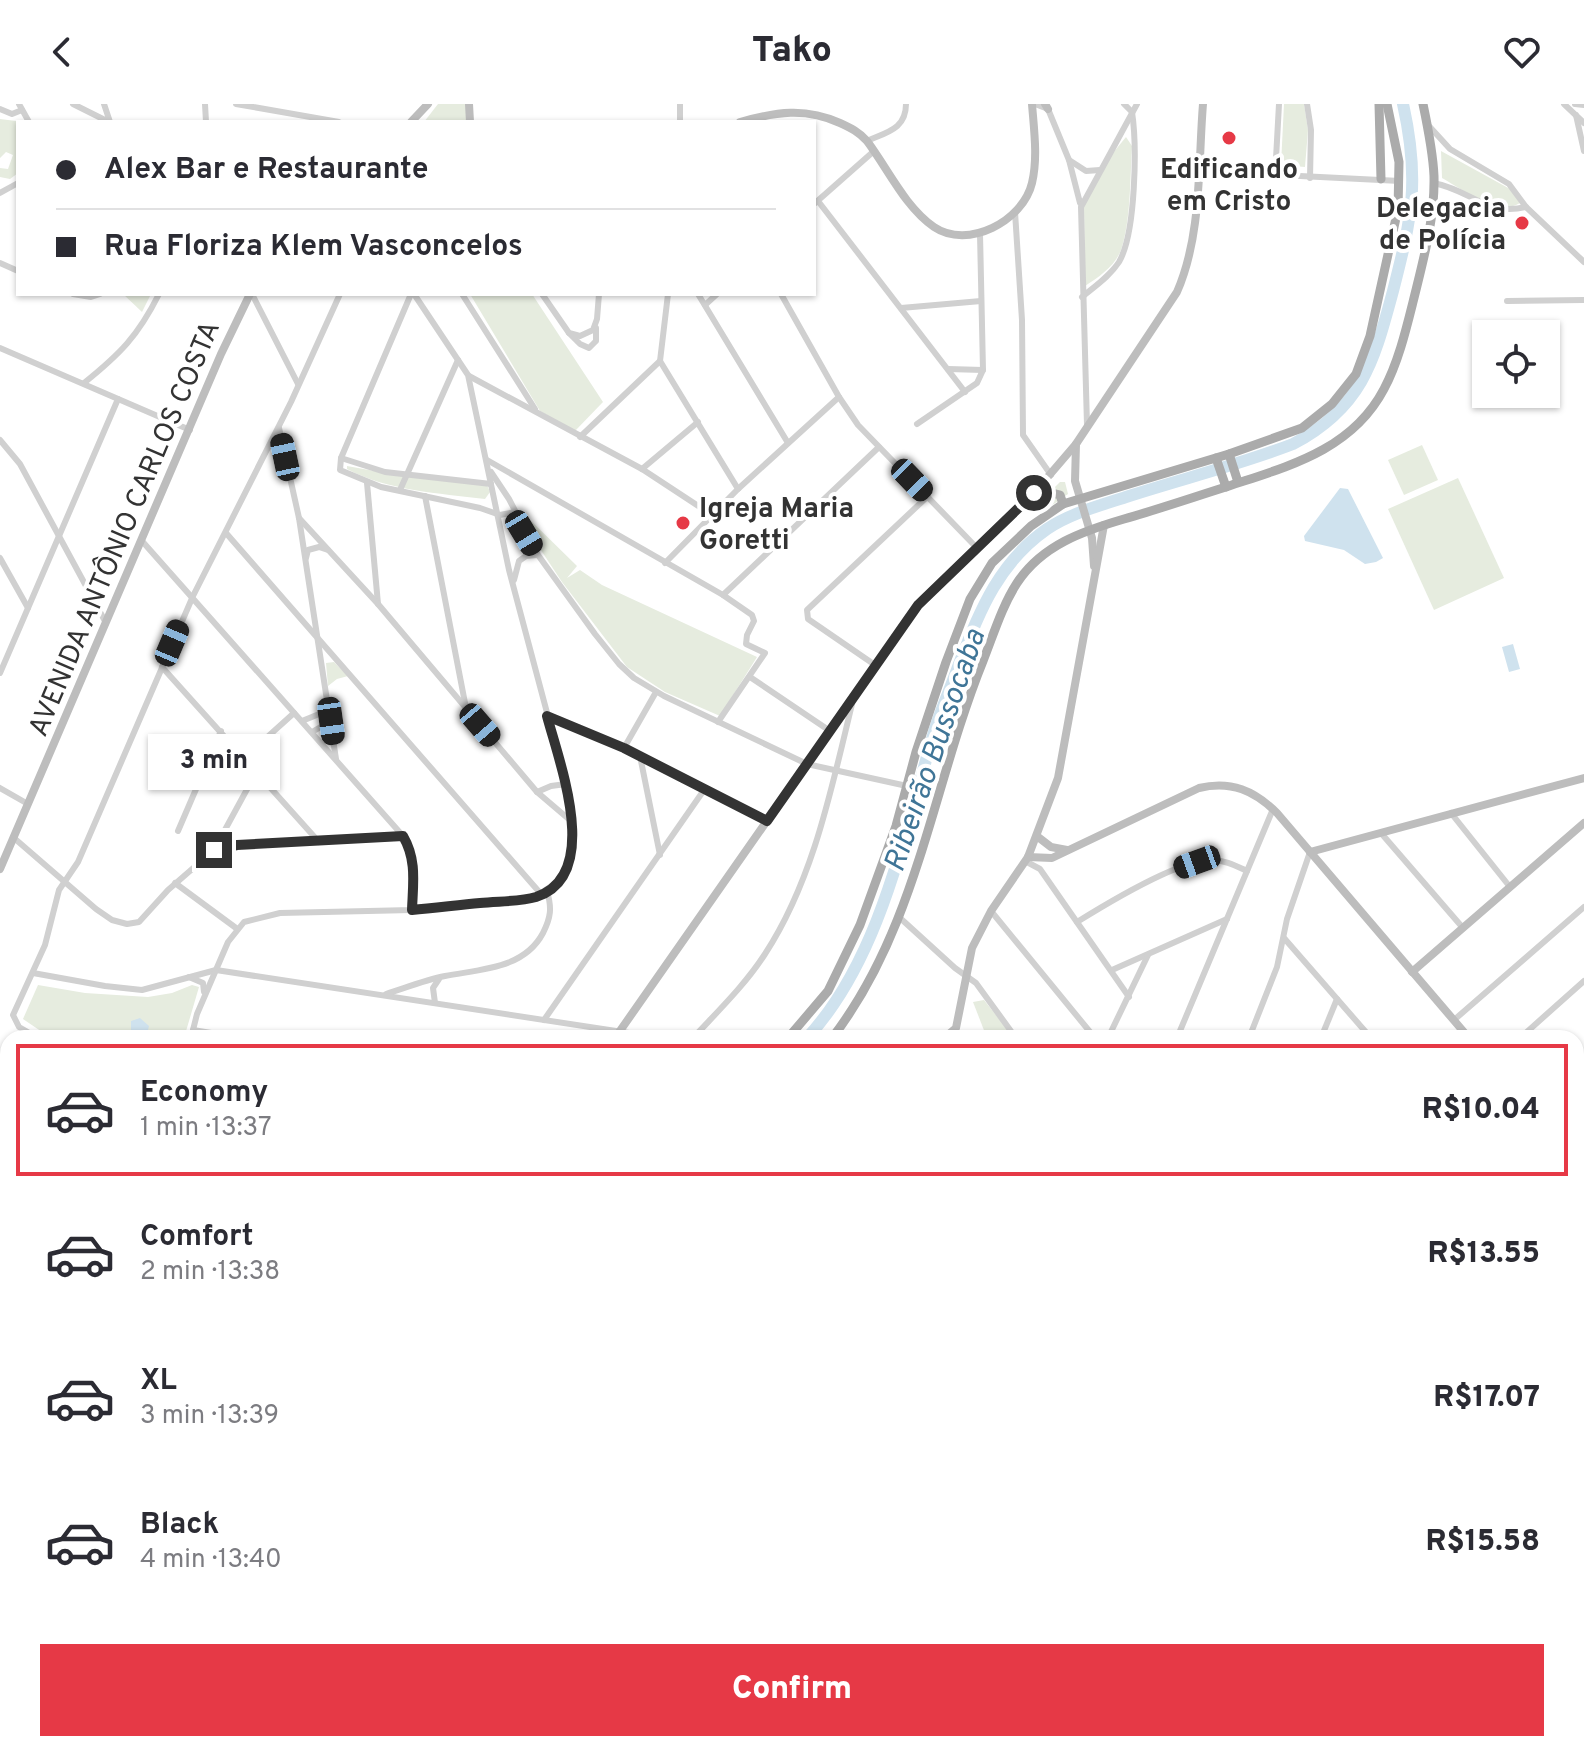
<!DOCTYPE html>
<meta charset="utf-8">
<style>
body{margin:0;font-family:Overpass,sans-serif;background:#f2f2f3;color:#2b2b33;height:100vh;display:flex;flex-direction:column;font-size:30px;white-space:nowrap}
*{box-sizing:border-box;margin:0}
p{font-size:26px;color:#7c7c81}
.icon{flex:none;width:44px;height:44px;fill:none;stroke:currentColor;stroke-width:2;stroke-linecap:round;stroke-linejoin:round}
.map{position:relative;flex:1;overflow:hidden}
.details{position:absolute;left:0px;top:926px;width:1584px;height:722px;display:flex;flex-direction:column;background:#fff;border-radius:24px 24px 0 0;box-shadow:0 2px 6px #0004}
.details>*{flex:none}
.hud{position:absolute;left:16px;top:16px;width:800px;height:176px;border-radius:0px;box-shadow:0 2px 6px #0004;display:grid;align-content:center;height:176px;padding:0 40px;background:#fff}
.tools{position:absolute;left:1472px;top:216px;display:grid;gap:16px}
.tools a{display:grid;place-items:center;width:88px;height:88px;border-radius:0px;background:#fff;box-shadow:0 2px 6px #0004;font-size:40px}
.end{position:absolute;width:36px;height:36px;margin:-18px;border:10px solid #333;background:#fff;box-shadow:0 0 0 4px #fff}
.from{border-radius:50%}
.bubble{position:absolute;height:56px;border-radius:0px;background:#fff;box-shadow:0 2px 6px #0004;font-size:26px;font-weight:800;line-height:56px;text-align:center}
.car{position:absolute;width:24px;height:48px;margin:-24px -12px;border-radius:10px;box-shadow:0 0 6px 2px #0007;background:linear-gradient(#222 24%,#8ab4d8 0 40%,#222 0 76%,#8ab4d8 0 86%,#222 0)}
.hud b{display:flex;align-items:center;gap:28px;height:76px;font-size:30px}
.hud b+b{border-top:2px solid #e1e1e2}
.hud i{width:20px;height:20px;background:#2b2b33}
ul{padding:14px 0 0;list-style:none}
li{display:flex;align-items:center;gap:24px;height:132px;margin:0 16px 12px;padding:0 24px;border:4px solid transparent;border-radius:0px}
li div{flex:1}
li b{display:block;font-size:30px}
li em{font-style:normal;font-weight:800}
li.current{border-color:#e63946}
li>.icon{width:72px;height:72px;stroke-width:1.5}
.button{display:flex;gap:16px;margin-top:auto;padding:16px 40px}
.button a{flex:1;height:92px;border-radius:0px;background:#e63946;color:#fff;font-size:32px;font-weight:800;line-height:92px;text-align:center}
header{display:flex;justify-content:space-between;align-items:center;height:104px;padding:0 40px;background:#fff;font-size:36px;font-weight:800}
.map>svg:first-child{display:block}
</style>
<header><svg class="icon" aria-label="back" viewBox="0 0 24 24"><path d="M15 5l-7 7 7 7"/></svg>Tako<svg class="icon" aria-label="heart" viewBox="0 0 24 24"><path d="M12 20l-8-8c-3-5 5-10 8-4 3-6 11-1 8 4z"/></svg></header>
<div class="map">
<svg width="1584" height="1647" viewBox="0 0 1584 1647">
<rect width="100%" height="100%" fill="#fff"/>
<g fill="#e6ecdf">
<path d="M438 0H466L467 18H424Z"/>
<path d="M1284 0H1304L1308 26 1305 63 1281 61Z"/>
<path d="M0 15 24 18H18V69L10 75 0 73V64L8 65 13 51 6 48 0 54Z"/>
<path d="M1126 33 1132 42C1130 73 1131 117 1121 146 1115 162 1099 173 1085 182L1084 102 1104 60Z"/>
<path d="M1441 47 1510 85 1520 99C1497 113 1462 85 1442 74Z"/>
<path d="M123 190H151L142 208Z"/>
<path d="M470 190H532L603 298 575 327 540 307Z"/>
<path d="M1422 341 1438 376 1404 391 1388 356Z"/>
<path d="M347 362 402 372 487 381 490 388 485 395C438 389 389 387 347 365Z"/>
<path d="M1458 374 1504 474 1434 506 1388 405Z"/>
<path d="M1060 378H1065L1068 390 1044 407 1038 400Z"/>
<path d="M525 411 577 462 567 474 580 466 602 481 757 553 720 612 665 588 627 563 562 478 521 416Z"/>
<path d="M334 558 348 572 337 575 328 582 326 559Z"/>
<path d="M38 881 85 889 148 893 172 889 192 881 199 883 184 934H51L23 915Z"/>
<path d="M984 896 1014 934H987L973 898Z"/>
<path d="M1584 980V1054L1576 1045V987Z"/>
<path d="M805 1640H887L900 1647H806Z"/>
<path d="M1110 1640H1163L1164 1647H1107Z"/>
</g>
<g fill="#cfe2ee">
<path d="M1340 384 1348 385 1383 454 1376 458 1365 460 1344 446 1305 437 1304 432Z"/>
<path d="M1513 540 1520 565 1509 568 1502 543Z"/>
<path d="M140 914 149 922 146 934H131V917Z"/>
</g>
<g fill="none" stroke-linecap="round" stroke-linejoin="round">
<path stroke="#cfe2ee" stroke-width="12" d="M807 934C881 854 904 729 934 628 941 605 951 583 959 560 980 507 998 459 1047 425 1071 409 1099 402 1126 393 1181 375 1239 361 1293 340 1363 303 1374 257 1393 187 1412 113 1420 76 1403 0"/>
<g stroke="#d0d0d0" stroke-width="6">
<path d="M19 0 29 18"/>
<path d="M73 0 109 18"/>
<path d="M104 0 110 18"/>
<path d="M205 0 206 18"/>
<path d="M236 0 339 18"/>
<path d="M1035 0 1048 5 1069 56 1080 99"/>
<path d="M1307 0 1311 26 1310 74"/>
<path d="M1564 0 1584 19"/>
<path d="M1575 0 1584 1"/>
<path d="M0 5 12 10 22 6"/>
<path d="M1576 11 1584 47"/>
<path d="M680 18V0"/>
<path d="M1429 22 1450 45 1509 80 1526 103 1584 158"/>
<path d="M867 37C887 28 906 25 906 0"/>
<path d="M1069 56 1086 67 1100 66"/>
<path d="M1198 67 1400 77"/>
<path d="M1275 73 1279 0"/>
<path d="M1433 79C1470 85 1486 113 1526 103"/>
<path d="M0 89 18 79"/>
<path d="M818 97 965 288"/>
<path d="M814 100 874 47"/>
<path d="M1015 108 1022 216 1023 331 1051 371"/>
<path d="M0 159 18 167"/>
<path d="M73 190 91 193 100 190"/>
<path d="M252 190 298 280"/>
<path d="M411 190 341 354 340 366 381 383 480 404 500 411 515 408"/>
<path d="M462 190 535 305"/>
<path d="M542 190 569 229 580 232 593 226 597 215 599 190"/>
<path d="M698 190 788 339"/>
<path d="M781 190 839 293 858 321 976 443"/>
<path d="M1082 193C1095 182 1110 172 1119 158 1136 129 1137 41 1132 8L1124 0"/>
<path d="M1507 197 1584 196"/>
<path d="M705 201 717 190"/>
<path d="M901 204 981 197"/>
<path d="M569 229 580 240 589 244 596 237V224"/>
<path d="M0 244 190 326"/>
<path d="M660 257 738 385"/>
<path d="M948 265 983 266"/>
<path d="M469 272 642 365 712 411"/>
<path d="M84 279C120 250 138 232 159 190"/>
<path d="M917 320 977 279 983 266 980 130"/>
<path d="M1087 321 1081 103 1137 0"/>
<path d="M279 324 299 414 336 655"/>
<path d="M580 333 660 257 668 190"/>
<path d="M0 336 20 360 106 519"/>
<path d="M341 354 385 368 491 380"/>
<path d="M487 356 723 491 752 511 754 517 747 531 746 540 765 549 718 618"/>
<path d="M642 365 698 318"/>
<path d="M491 368 509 395 538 451 595 530 619 560 634 574 664 592 807 660 907 682"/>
<path d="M367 379 378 500"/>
<path d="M400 386 458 256"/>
<path d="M425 392 466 604"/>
<path d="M299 414 378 500 537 688 571 717"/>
<path d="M226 429 541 790"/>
<path d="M142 437 403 732C417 756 413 779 412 806"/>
<path d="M0 454 28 504"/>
<path d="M306 454 308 446 319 443 328 446"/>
<path d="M665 459 738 385 839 293"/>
<path d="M514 476 519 457 526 452 537 451"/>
<path d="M723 491 879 343"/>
<path d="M875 561 808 515 807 506 928 392"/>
<path d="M162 563 319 738"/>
<path d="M0 569 118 295"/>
<path d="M750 573 830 627"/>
<path d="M547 612 624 644 767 717"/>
<path d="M302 617 329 606"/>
<path d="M312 628 331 617"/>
<path d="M624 644 656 588"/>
<path d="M640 652 660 751"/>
<path d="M245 653 294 609"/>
<path d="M0 684 28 700"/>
<path d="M537 688 551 682 566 680"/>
<path d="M1451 709 1510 783"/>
<path d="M178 727 221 627"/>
<path d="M1381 729 1463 824"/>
<path d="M14 734 96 805 112 816 127 820 139 818 168 786 214 746 237 741 403 732"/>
<path d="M214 746 257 667"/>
<path d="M1025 757 1040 765 1129 893"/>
<path d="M175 779 236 824"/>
<path d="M991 807 1095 934"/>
<path d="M899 813 955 864 976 879 1016 934"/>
<path d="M1077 818C1106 800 1179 755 1212 756 1225 756 1236 762 1247 767"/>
<path d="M1284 834 1371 934"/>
<path d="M1112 866 1227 815"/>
<path d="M33 869 105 882 142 886 216 866 662 934"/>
<path d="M189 873 203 879 204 888"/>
<path d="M386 890C405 884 425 876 445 872 481 865 524 865 543 829 551 813 552 804 547 787"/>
<path d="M435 899 433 884 439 875"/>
<path d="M544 916 704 686"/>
<path d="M1454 916 1584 803"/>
<path d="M193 926 242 934"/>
<path d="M38 934 19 923 13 911 45 841 59 786 78 758 193 492 291 298 340 190"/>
<path d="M191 934 197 910 228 838 244 818 280 809 412 806 535 793 559 777 570 759 573 737 566 680 509 466 468 271 414 190"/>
<path d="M693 934C718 907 745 881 765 850 814 775 832 682 853 596"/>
<path d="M1108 934 1148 851"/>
<path d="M1177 934 1273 705"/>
<path d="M1249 934 1277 863 1287 815 1310 748"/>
<path d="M1321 934 1337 895"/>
<path d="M1520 934 1584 877"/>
<path d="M0 968 8 965"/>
<path d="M0 1027 8 1031"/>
<path d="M0 1091 8 1095"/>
<path d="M2 1330 8 1287"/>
<path d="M1576 1443 1584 1451"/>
<path d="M1576 1453 1584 1461"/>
<path d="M1576 1533 1584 1528"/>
<path d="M0 1537 8 1557"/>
<path d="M1576 1545 1584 1540"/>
<path d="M194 1640 210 1647"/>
<path d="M690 1640 704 1647"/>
<path d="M1177 1640 1178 1647"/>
<path d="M1268 1640 1270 1647"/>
<path d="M1362 1640 1364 1647"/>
<path d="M1553 1640 1555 1647"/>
<path d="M14 1647 17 1640"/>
<path d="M71 1647 74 1640"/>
<path d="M127 1647 130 1640"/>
<path d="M184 1647 187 1640"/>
<path d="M481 1647 485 1640"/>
<path d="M556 1647 560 1640"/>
<path d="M627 1647 631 1640"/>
<path d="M1415 1647 1426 1640"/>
<path d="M1451 1647 1465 1640"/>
</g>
<g stroke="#bdbdbd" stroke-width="8">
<path d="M469 0 470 18"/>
<path d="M1045 0 1048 5"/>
<path d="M411 18 428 0"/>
<path d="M740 18C776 8 805 3 840 19 851 24 859 28 867 37 888 65 905 103 934 123 968 146 1023 117 1032 79 1038 54 1034 26 1032 0"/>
<path d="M1094 462 1092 434 1075 377 1076 340 1177 188C1202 131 1198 61 1203 0"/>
<path d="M1038 733 1051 743 1067 746"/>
<path d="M1310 748 1584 674"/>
<path d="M1028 753 1052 754 1199 684C1231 676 1255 687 1277 709L1469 934"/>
<path d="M0 765 221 250 250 190"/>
<path d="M1412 868 1584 719"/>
<path d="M615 934 918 501 1034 389 1076 340"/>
<path d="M944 934 956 924 972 844 991 807 1028 753 1058 674 1104 421"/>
<path d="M1576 1059 1584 1068"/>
<path d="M0 1164 8 1168"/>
<path d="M0 1329 8 1333"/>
<path d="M0 1462 8 1467"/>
<path d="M921 1640 928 1647"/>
<path d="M940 1640 947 1647"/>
<path d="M411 1647 414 1640"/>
</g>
<g stroke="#ababab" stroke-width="9">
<path d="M1379 0 1381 75"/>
<path d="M1229 350 1238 378"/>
<path d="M1216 354 1226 383"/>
<path d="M1034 389 1044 387 1060 391 1063 400"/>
<path d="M788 934 828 887 860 821 896 722 916 648 946 558 970 495 992 459 1031 422 1063 400 1229 350 1302 324 1332 300 1356 270 1370 232 1398 105 1399 58 1387 0"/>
<path d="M832 934C917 824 932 683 983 557 993 532 1002 502 1017 479 1042 441 1083 427 1124 415 1159 405 1194 393 1229 382 1289 362 1352 346 1384 285 1398 259 1406 226 1413 198 1423 157 1435 115 1434 72 1433 48 1428 24 1423 0"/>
<path d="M317 1647 319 1640"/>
<path d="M339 1647 342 1640"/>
</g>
</g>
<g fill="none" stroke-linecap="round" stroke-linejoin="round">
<path stroke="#333" stroke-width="10" d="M214 746 237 741 403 732C417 756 413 779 412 806 435 804 458 801 480 799 498 797 519 798 536 793 603 771 559 658 547 612L624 644 767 717 918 501 1034 389"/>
</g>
<g fill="#e63946" stroke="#fff" stroke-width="3">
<circle cx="1229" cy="34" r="8"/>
<circle cx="1522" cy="119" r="8"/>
<circle cx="683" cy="419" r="8"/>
</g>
<g text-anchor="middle" stroke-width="8" stroke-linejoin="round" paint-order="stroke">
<g font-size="28" font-weight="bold" fill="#333" stroke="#fff">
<text x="1229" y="74">Edificando<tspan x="1229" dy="32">em Cristo</tspan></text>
<text x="1506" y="113" text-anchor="end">Delegacia<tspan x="1506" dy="32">de Polícia</tspan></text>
<text x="699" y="413" text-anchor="start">Igreja Maria<tspan x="699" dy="32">Goretti</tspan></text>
</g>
<g font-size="28" fill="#333" stroke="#fff">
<text transform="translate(123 424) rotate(-67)" y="10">AVENIDA ANTÔNIO CARLOS COSTA</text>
</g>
<g font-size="30" font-style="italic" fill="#3f7597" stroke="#fff">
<text transform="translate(934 646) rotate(-71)" y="10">Ribeirão Bussocaba</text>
</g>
</g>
</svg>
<div class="tools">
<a><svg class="icon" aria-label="locate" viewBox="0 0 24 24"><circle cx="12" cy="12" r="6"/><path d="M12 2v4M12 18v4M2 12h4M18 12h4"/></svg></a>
</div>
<i class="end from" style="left:1034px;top:389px"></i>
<i class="end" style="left:214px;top:746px"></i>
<div class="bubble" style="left:148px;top:630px;width:132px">3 min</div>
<i class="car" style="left:285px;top:353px;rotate:348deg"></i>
<i class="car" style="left:912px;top:376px;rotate:136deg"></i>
<i class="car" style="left:524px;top:429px;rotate:149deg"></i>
<i class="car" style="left:172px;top:539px;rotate:23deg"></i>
<i class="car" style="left:331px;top:617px;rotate:172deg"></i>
<i class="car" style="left:480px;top:621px;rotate:139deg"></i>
<i class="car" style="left:1197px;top:758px;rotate:250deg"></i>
<div class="hud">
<b><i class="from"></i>Alex Bar e Restaurante</b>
<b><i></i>Rua Floriza Klem Vasconcelos</b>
</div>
<section class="details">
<ul>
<li class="current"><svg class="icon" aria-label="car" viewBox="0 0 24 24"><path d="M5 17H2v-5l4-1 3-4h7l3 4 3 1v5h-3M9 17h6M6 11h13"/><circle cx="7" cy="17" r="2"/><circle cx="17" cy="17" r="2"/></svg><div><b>Economy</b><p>1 min · 13:37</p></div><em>R$10.04</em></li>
<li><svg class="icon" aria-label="car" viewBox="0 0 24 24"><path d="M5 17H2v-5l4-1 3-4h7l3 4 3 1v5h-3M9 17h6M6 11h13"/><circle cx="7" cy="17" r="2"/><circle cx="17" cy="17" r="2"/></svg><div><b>Comfort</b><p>2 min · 13:38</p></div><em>R$13.55</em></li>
<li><svg class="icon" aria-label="car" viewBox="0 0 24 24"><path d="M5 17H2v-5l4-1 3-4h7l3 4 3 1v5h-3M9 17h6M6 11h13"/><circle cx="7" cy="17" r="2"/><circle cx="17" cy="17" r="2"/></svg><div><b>XL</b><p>3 min · 13:39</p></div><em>R$17.07</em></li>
<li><svg class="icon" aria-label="car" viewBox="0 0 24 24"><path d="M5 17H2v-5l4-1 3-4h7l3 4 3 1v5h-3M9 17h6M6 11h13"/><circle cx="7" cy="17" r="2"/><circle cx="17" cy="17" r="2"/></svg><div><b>Black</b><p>4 min · 13:40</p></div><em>R$15.58</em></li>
</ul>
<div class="button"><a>Confirm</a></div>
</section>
</div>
